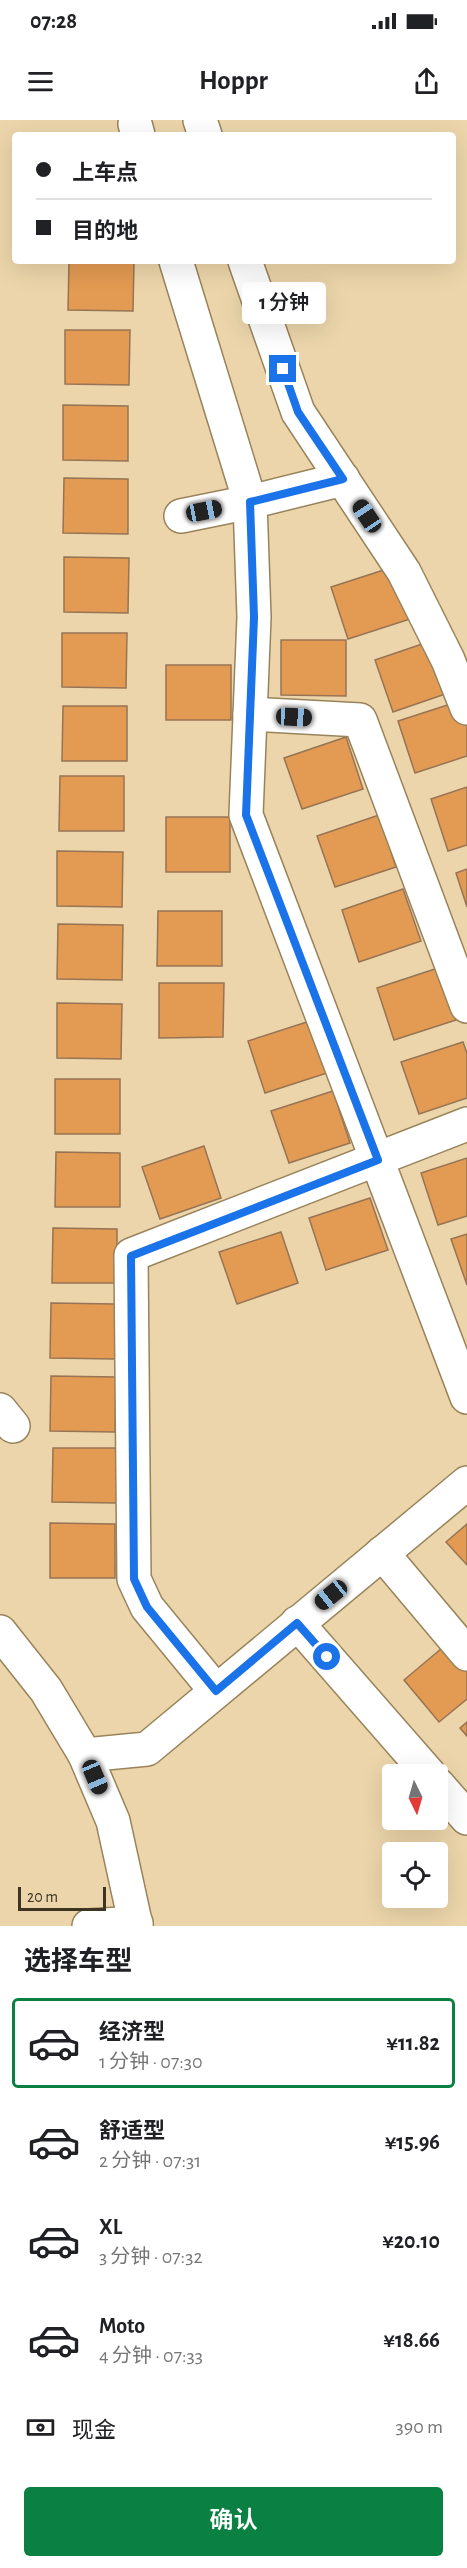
<!DOCTYPE html>
<html lang="zh">
<meta charset="utf-8">
<style>
body{margin:0;font-family:"Alegreya Sans","Noto Sans SC",sans-serif;background:#f2f2f2;color:#202124;height:100vh;display:flex;flex-direction:column;font-size:22px;white-space:nowrap}
*{box-sizing:border-box;margin:0}
p{font-size:20px;color:#757577}
.icon{flex:none;width:33px;height:33px;fill:none;stroke:currentColor;stroke-width:2;stroke-linecap:round;stroke-linejoin:round}
.map{position:relative;height:1806px;overflow:hidden}
.sheet{display:flex;flex-direction:column;background:#fff;flex:1}
.sheet>*{flex:none}
.banner{position:absolute;left:12px;top:12px;width:444px;height:132px;border-radius:6px;box-shadow:0 6px 24px #0002;display:grid;align-content:center;height:132px;padding:0 24px;background:#fff}
.needle{width:39px;rotate:175deg}
.fabs{position:absolute;left:382px;top:1644px;display:grid;gap:12px}
.fabs a{display:grid;place-items:center;width:66px;height:66px;border-radius:6px;background:#fff;box-shadow:0 6px 24px #0002;font-size:30px}
.scale{position:absolute;left:18px;bottom:15px;width:88px;box-sizing:border-box;padding-left:6px;border:3px solid #3d3423;border-top:0;font-size:16px;line-height:21px;white-space:nowrap;color:#3d3423;-webkit-text-stroke:4px #ecd5aa;paint-order:stroke}
.end{position:absolute;width:27px;height:27px;margin:-14px;border:8px solid #1a73e8;background:#fff;box-shadow:0 0 0 3px #fff}
.from{border-radius:50%}
.bubble{position:absolute;height:42px;border-radius:6px;background:#fff;box-shadow:0 6px 24px #0002;font-size:20px;font-weight:600;line-height:42px;text-align:center}
.car{position:absolute;width:18px;height:36px;margin:-18px -9px;border-radius:8px;box-shadow:0 0 4px 2px #0007;background:linear-gradient(#222 24%,#8ab4d8 0 40%,#222 0 76%,#8ab4d8 0 86%,#222 0)}
.banner b{display:flex;align-items:center;gap:21px;height:57px;font-size:22px}
.banner b+b{border-top:2px solid #e0e0e0}
.banner i{width:15px;height:15px;background:#202124}
ul{padding:0;list-style:none}
li{display:flex;align-items:center;gap:18px;height:90px;margin:0 12px 9px;padding:0 12px;border:3px solid transparent;border-radius:6px}
li div{flex:1}
li b{display:block;font-size:22px}
li em{font-style:normal;font-weight:600}
li.current{border-color:#0b8043}
li>.icon{width:54px;height:54px;stroke-width:1.5}
h2{padding:0 24px;font-size:27px;line-height:72px}
.pay{display:flex;align-items:center;gap:15px;height:66px;padding:0 24px;font-size:22px}
.pay p{margin-inline-start:auto}
.action{display:flex;gap:12px;margin-top:auto;padding:12px 24px}
.action a{flex:1;height:69px;border-radius:6px;background:#0b8043;color:#fff;font-size:24px;font-weight:600;line-height:69px;text-align:center}
.status{display:flex;justify-content:space-between;align-items:center;height:42px;padding:0 30px;background:#fff;direction:ltr}
.status svg{height:16px;fill:currentColor}
header{display:flex;justify-content:space-between;align-items:center;height:78px;padding:0 24px;background:#fff;font-size:27px;font-weight:600}
.map>svg:first-child{display:block}
</style>
<div class="status"><b>07:28</b><svg viewBox="0 0 49 12"><path d="M0 12V9h3v3zM5 12V6h3v6zM10 12V3h3v9zM15 12V0h3v12zM26 1h20v11H26zM47 4h2v5h-2z"/></svg></div>
<header><svg class="icon" aria-label="menu" viewBox="0 0 24 24"><path d="M4 6h16M4 12h16M4 18h16"/></svg>Hoppr<svg class="icon" aria-label="share" viewBox="0 0 24 24"><path d="M12 15V3M7 8l5-5 5 5M5 13v7h14v-7"/></svg></header>
<div class="map">
<svg width="467" height="1806" viewBox="0 0 467 1806">
<rect width="100%" height="100%" fill="#ecd5aa"/>
<g fill="#e39a52" stroke="#967455" stroke-width="1.5">
<path d="M69 141H134L133 191 68 190Z"/>
<path d="M65 210H130L129 265 65 264Z"/>
<path d="M63 285 128 286V341L63 340Z"/>
<path d="M64 358 128 359V414L63 413Z"/>
<path d="M64 437 129 438 128 493 64 492Z"/>
<path d="M393 447 410 499 348 519 331 467Z"/>
<path d="M62 513H127L126 568 62 567Z"/>
<path d="M437 519 454 571 393 592 375 540Z"/>
<path d="M281 520H346V576L281 575Z"/>
<rect x="166" y="545" width="65" height="55"/>
<path d="M460 581 467 604V636L415 653 398 601Z"/>
<path d="M63 586H127V641H62Z"/>
<path d="M346 617 363 669 302 689 284 638Z"/>
<path d="M60 656H124V711H59Z"/>
<path d="M467 667V725L448 731 431 679Z"/>
<path d="M379 695 396 747 335 767 317 716Z"/>
<rect x="166" y="697" width="64" height="55"/>
<path d="M57 731 123 732 122 787 57 786Z"/>
<path d="M467 749V787L456 753Z"/>
<path d="M403 769 421 821 359 842 342 790Z"/>
<path d="M158 791H222V846H157Z"/>
<path d="M58 804 123 805 122 860 57 859Z"/>
<path d="M438 848 456 900 394 920 377 868Z"/>
<path d="M159 863H224L223 917 159 918Z"/>
<path d="M57 883 122 884 121 939 57 938Z"/>
<path d="M310 901 327 953 265 973 248 921Z"/>
<path d="M463 922 467 933V978L419 994 401 942Z"/>
<rect x="55" y="959" width="65" height="55"/>
<path d="M333 971 350 1023 289 1043 271 991Z"/>
<path d="M204 1026 221 1078 160 1099 142 1047Z"/>
<path d="M56 1032 120 1033V1087H55Z"/>
<path d="M467 1038V1096L438 1105 421 1053Z"/>
<path d="M370 1078 388 1130 326 1150 309 1098Z"/>
<path d="M53 1108 117 1109V1163H52Z"/>
<path d="M281 1112 298 1163 237 1184 219 1132Z"/>
<path d="M467 1114V1165L451 1119Z"/>
<path d="M51 1183 115 1184V1239L50 1238Z"/>
<path d="M51 1256 116 1257 115 1312 50 1311Z"/>
<path d="M53 1328H117V1383L52 1382Z"/>
<path d="M50 1403 115 1404V1458H50Z"/>
<path d="M467 1404V1445L446 1422Z"/>
<path d="M448 1523 467 1545V1579L439 1602 404 1560Z"/>
<path d="M467 1602V1616L460 1608Z"/>
</g>
<g fill="none" stroke-linecap="round" stroke-linejoin="round">
<defs>
<g id="minor">
<path d="M200 0 205 15"/>
<path d="M135 4 138 15"/>
<path d="M176 141 250 382 254 497 246 695 467 1277"/>
<path d="M245 141 298 292 404 452 448 540 467 588"/>
<path d="M181 396 250 382 343 359"/>
<path d="M250 594 360 600 467 886"/>
<path d="M0 1290 13 1306"/>
<path d="M382 1433 467 1534"/>
<path d="M297 1503 429 1654"/>
<path d="M0 1512 46 1570 85 1635 113 1701 136 1806"/>
<path d="M216 1571 147 1487 134 1459 131 1135 467 1004"/>
<path d="M85 1635 147 1629 467 1363"/>
<path d="M438 1665 467 1698"/>
<path d="M89 1806 136 1803"/>
</g>
</defs>
<use href="#minor" stroke="#98835b" stroke-width="36"/>
<use href="#minor" stroke="#fff" stroke-width="33"/>
</g>
<g fill="none" stroke-linecap="round" stroke-linejoin="round">
<path stroke="#1a73e8" stroke-width="8" d="M283 249 298 292 343 359 250 382 254 497 246 695 378 1040 131 1136 134 1459 147 1487 216 1571 297 1503 327 1537"/>
</g>
</svg>
<div class="fabs">
<a><svg class="needle" viewBox="-14 -14 28 28"><path d="M0-13l5 13h-10z" fill="#e53935"/><path d="M0 13l5-13h-10z" fill="#757577"/></svg></a>
<a><svg class="icon" aria-label="locate" viewBox="0 0 24 24"><circle cx="12" cy="12" r="6"/><path d="M12 2v4M12 18v4M2 12h4M18 12h4"/></svg></a>
</div>
<div class="scale">20 m</div>
<i class="end from" style="left:327px;top:1537px"></i>
<i class="end" style="left:283px;top:249px"></i>
<div class="bubble" style="left:242px;top:162px;width:84px">1 分钟</div>
<i class="car" style="left:204px;top:391px;rotate:79deg"></i>
<i class="car" style="left:367px;top:396px;rotate:326deg"></i>
<i class="car" style="left:294px;top:597px;rotate:93deg"></i>
<i class="car" style="left:331px;top:1475px;rotate:231deg"></i>
<i class="car" style="left:95px;top:1657px;rotate:157deg"></i>
<div class="banner">
<b><i class="from"></i>上车点</b>
<b><i></i>目的地</b>
</div>
</div>
<section class="sheet">
<h2>选择车型</h2>
<ul>
<li class="current"><svg class="icon" aria-label="car" viewBox="0 0 24 24"><path d="M5 17H2v-5l4-1 3-4h7l3 4 3 1v5h-3M9 17h6M6 11h13"/><circle cx="7" cy="17" r="2"/><circle cx="17" cy="17" r="2"/></svg><div><b>经济型</b><p>1 分钟 · 07:30</p></div><em>¥11.82</em></li>
<li><svg class="icon" aria-label="car" viewBox="0 0 24 24"><path d="M5 17H2v-5l4-1 3-4h7l3 4 3 1v5h-3M9 17h6M6 11h13"/><circle cx="7" cy="17" r="2"/><circle cx="17" cy="17" r="2"/></svg><div><b>舒适型</b><p>2 分钟 · 07:31</p></div><em>¥15.96</em></li>
<li><svg class="icon" aria-label="car" viewBox="0 0 24 24"><path d="M5 17H2v-5l4-1 3-4h7l3 4 3 1v5h-3M9 17h6M6 11h13"/><circle cx="7" cy="17" r="2"/><circle cx="17" cy="17" r="2"/></svg><div><b>XL</b><p>3 分钟 · 07:32</p></div><em>¥20.10</em></li>
<li><svg class="icon" aria-label="car" viewBox="0 0 24 24"><path d="M5 17H2v-5l4-1 3-4h7l3 4 3 1v5h-3M9 17h6M6 11h13"/><circle cx="7" cy="17" r="2"/><circle cx="17" cy="17" r="2"/></svg><div><b>Moto</b><p>4 分钟 · 07:33</p></div><em>¥18.66</em></li>
</ul>
<div class="pay"><svg class="icon" aria-label="cash" viewBox="0 0 24 24"><path d="M3 7h18v10H3z"/><circle cx="12" cy="12" r="2"/></svg>现金<p>390 m</p></div>
<div class="action"><a>确认</a></div>
</section>
